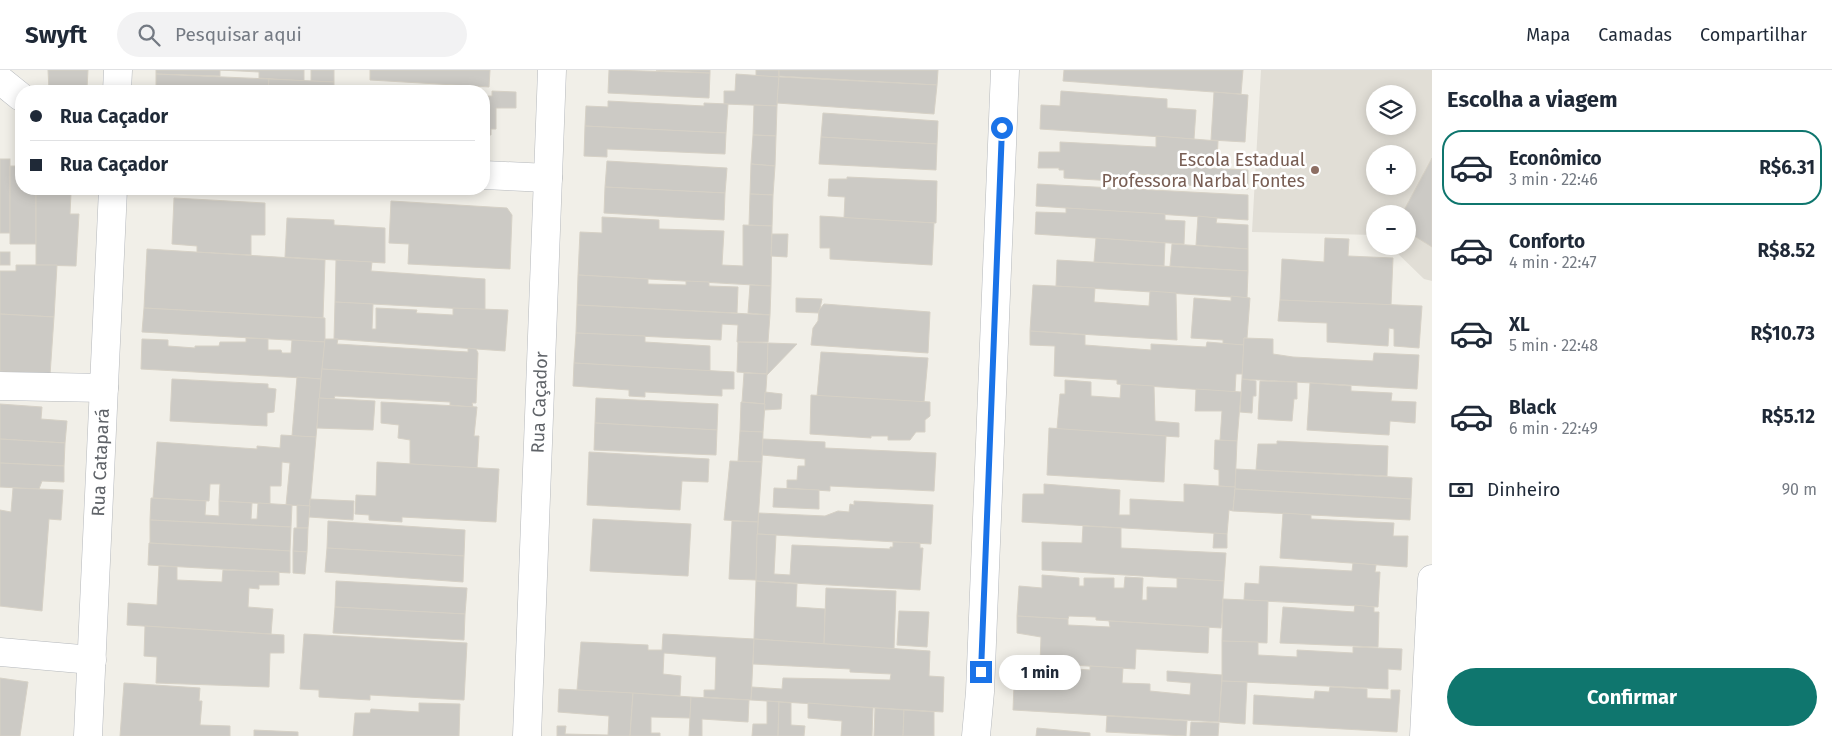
<!DOCTYPE html>
<html lang="pt">
<meta charset="utf-8">
<style>
body{margin:0;font-family:"Fira Sans",sans-serif;background:#f2f2f3;color:#1f2937;height:100vh;display:flex;flex-direction:column;font-size:19px;white-space:nowrap}
*{box-sizing:border-box;margin:0}
p{font-size:16px;color:#747a83}
.icon{flex:none;width:28px;height:28px;fill:none;stroke:currentColor;stroke-width:2;stroke-linecap:round;stroke-linejoin:round}
.map{position:relative;flex:1;overflow:hidden}
.details{display:flex;flex-direction:column;background:#fff;width:400px}
.details>*{flex:none}
.guide{position:absolute;left:15px;top:15px;width:475px;height:110px;border-radius:20px;box-shadow:0 2px 12px #0003;display:grid;align-content:center;height:110px;padding:0 15px;background:#fff}
.buttons{position:absolute;left:1366px;top:15px;display:grid;gap:10px}
.buttons a{display:grid;place-items:center;width:50px;height:50px;border-radius:50%;background:#fff;box-shadow:0 2px 12px #0003;font-size:25px}
.end{position:absolute;width:22px;height:22px;margin:-11px;border:6px solid #1a73e8;background:#fff;box-shadow:0 0 0 2px #fff}
.from{border-radius:50%}
.bubble{position:absolute;height:35px;border-radius:18px;background:#fff;box-shadow:0 2px 12px #0003;font-size:16px;font-weight:700;line-height:35px;text-align:center}
.guide b{display:flex;align-items:center;gap:18px;height:48px;font-size:19px}
.guide b+b{border-top:1px solid #e0e1e3}
.guide i{width:12px;height:12px;background:#1f2937}
ul{padding:0;list-style:none}
li{display:flex;align-items:center;gap:15px;height:75px;margin:0 10px 8px;padding:0 5px;border:2px solid transparent;border-radius:20px}
li div{flex:1}
li b{display:block;font-size:19px}
li em{font-style:normal;font-weight:700}
li.active{border-color:#0f766e}
li>.icon{width:45px;height:45px;stroke-width:1.5}
h2{padding:0 15px;font-size:22px;line-height:60px}
.pay{display:flex;align-items:center;gap:12px;height:55px;padding:0 15px;font-size:19px}
.pay p{margin-inline-start:auto}
.action{display:flex;gap:10px;margin-top:auto;padding:10px 15px}
.action a{flex:1;height:58px;border-radius:30px;background:#0f766e;color:#fff;font-size:20px;font-weight:700;line-height:58px;text-align:center}
header{display:flex;align-items:center;gap:30px;box-sizing:border-box;height:70px;padding:0 25px;background:#fff;border-bottom:1px solid #e0e1e3}
header strong{font-size:24px}
nav{display:flex;gap:28px;margin-inline-start:auto;font-size:18px}
.search{width:350px;height:45px;background:#f2f2f3;display:flex;align-items:center;gap:12px;box-sizing:border-box;padding:0 18px;border-radius:28px;color:#747a83;font-size:19px}
main{display:flex;flex:1;min-height:0}
.map>svg:first-child{display:block}
</style>
<header>
<strong>Swyft</strong>
<div class="search"><svg class="icon" aria-label="search" viewBox="0 0 24 24"><circle cx="10" cy="10" r="6"/><path d="M15 15l6 6"/></svg>Pesquisar aqui</div>
<nav><a>Mapa</a><a>Camadas</a><a>Compartilhar</a></nav>
</header>
<main>
<div class="map">
<svg width="1432" height="666" viewBox="0 0 1432 666">
<rect width="100%" height="100%" fill="#f1efe8"/>
<path fill="#e1ded6" fill-rule="evenodd" d="M1261 0H1432V211L1424 209 1390 176H1408V144H1375V165L1252 162ZM1375 24H1408V56H1375ZM1375 84H1408V116H1375Z"/>
<g fill="#cccac5" stroke="#d6d1c6">
<path d="M48 0H88L87 19 49 21Z"/>
<path d="M156 0H304V11L259 8V2L220 0V6L156 4Z"/>
<path d="M311 0H334V12L311 11Z"/>
<path d="M370 0H490L489 17 370 10Z"/>
<path d="M609 0 710 3 709 28 608 23Z"/>
<path d="M656 0H710V3Z"/>
<path d="M756 0H779V7L756 6Z"/>
<path d="M779 0H938L937 15 779 6Z"/>
<path d="M1064 0H1243L1241 24 1063 11Z"/>
<path d="M156 4 269 9 268 21H156Z"/>
<path d="M736 4 779 7 777 36 724 34V21H735Z"/>
<path d="M779 7 937 15 934 44 777 33Z"/>
<path d="M269 9 334 12V21H268Z"/>
<path d="M492 21 516 22V38H496V59H491V65H484V26H492Z"/>
<path d="M1061 21 1167 29V38L1196 40 1194 69 1040 59 1041 35 1060 36Z"/>
<path d="M1214 22 1248 25 1245 72 1211 70Z"/>
<path d="M608 31 704 36V33L728 34 726 63 585 56 586 36 608 37Z"/>
<path d="M754 35 777 36 776 66 753 65Z"/>
<path d="M823 43 938 51 937 74 821 67Z"/>
<path d="M585 56 726 63 725 84 607 79V87L584 86Z"/>
<path d="M753 65 776 66 775 96 751 94Z"/>
<path d="M1156 66 1218 71 1217 92 1187 91V97L1248 100V119L1186 115V106L1131 104V112L1064 108V100H1059V98H1038L1039 82H1060V72L1156 77Z"/>
<path d="M821 67 937 74 936 100 819 94Z"/>
<path d="M1432 88V177L1408 162V144H1402Z"/>
<rect x="0" y="89" width="10" height="74"/>
<path d="M607 91 727 98 725 123 605 117Z"/>
<path d="M751 94 775 96 773 125 750 124Z"/>
<path d="M10 96H17V100H21V119H36V174H10Z"/>
<path d="M847 107 937 111 936 153 844 148 845 127 828 126 829 109H847Z"/>
<path d="M1037 114 1248 125V150L1036 136Z"/>
<path d="M605 117 725 123 724 150 604 143Z"/>
<path d="M36 123H71L70 144H79L76 196 36 195Z"/>
<path d="M750 124 773 125 772 156 749 155Z"/>
<path d="M174 128 265 133V165H251V185L197 182V176L172 174Z"/>
<path d="M391 131 507 138 512 145 510 199 408 194 409 174 389 173Z"/>
<path d="M1066 138 1165 144V150L1185 151 1184 174 1035 164 1036 142 1066 143Z"/>
<path d="M820 146 934 153 932 195 830 189V178H820Z"/>
<path d="M1198 146 1217 148 1216 153 1248 155V179L1196 175Z"/>
<path d="M602 147 659 150V159L724 161 722 195 743 196V155L772 156 771 216 578 205 580 162 602 163Z"/>
<path d="M287 148 334 150V155L385 158V193L285 187Z"/>
<path d="M772 164H788L787 187 771 186Z"/>
<path d="M1096 168 1165 173 1164 196 1094 192Z"/>
<path d="M1325 168 1349 169 1348 186 1393 188 1391 235 1280 230 1282 189 1324 192Z"/>
<path d="M1172 174 1248 179V201L1170 196Z"/>
<path d="M147 179 325 190 323 248 144 238Z"/>
<rect x="0" y="182" width="10" height="13"/>
<path d="M336 190 372 192 371 201 485 209V240L335 232Z"/>
<path d="M1057 190 1248 201 1247 228 1056 216Z"/>
<path d="M16 195H57L54 247 0 244V201H16Z"/>
<path d="M578 205 648 209V214L686 215V211L709 212V216L738 217 737 243 577 235Z"/>
<path d="M750 215 771 216 770 245 748 243Z"/>
<path d="M1033 215 1095 218 1094 232 1149 236 1150 221 1176 223 1177 270 1030 261Z"/>
<path d="M1231 226 1250 228 1247 268H1244V275L1223 274V270L1191 268 1194 228 1231 231Z"/>
<path d="M796 228 822 229 819 243 796 242Z"/>
<path d="M1280 230 1422 236 1419 278 1394 276V259L1389 258 1388 276 1327 272V253L1278 251Z"/>
<path d="M335 232 373 234 372 259H376V238L417 240 416 243 453 245V238L508 240 505 281 334 269Z"/>
<path d="M824 234 930 242 928 283 811 275 813 258 818 251 819 240Z"/>
<path d="M577 235 770 245 768 272H737L738 255 722 254 721 270 576 263Z"/>
<path d="M144 238 325 248V272L142 262Z"/>
<path d="M0 244 54 247 50 305 0 301Z"/>
<path d="M1030 261 1085 265V275L1151 280V274L1206 277 1207 272 1244 275 1242 304H1236L1235 322 1117 314V310L1054 306 1055 276 1030 275Z"/>
<path d="M576 263 645 266V272L710 276V301L574 293Z"/>
<path d="M246 268 268 269V280H281L282 283H291L292 270 325 272 321 309 141 299 142 269 168 270V276L195 278V276H219L220 272H246Z"/>
<path d="M1244 268 1273 269V284L1293 287 1373 291 1374 283 1419 285 1417 319 1242 309Z"/>
<path d="M325 269H338L337 274 468 282V278L476 279 478 283 477 309 322 299Z"/>
<path d="M738 272 768 273 767 304 737 302Z"/>
<path d="M768 273 797 274 766 306 767 304Z"/>
<path d="M821 282 928 288 924 332 817 326Z"/>
<path d="M574 293 734 302V319H722V326L645 322V327L629 326V320L573 316Z"/>
<path d="M322 299 477 309 476 333H472L473 337 450 335V332L335 326 334 329 319 328Z"/>
<path d="M744 303 767 304 765 334 742 332Z"/>
<path d="M297 307 321 309 316 367 292 366Z"/>
<path d="M172 309 268 314V318L276 319 274 342 267 343V356L170 351Z"/>
<path d="M1242 309 1256 311V326H1253L1252 343 1240 342Z"/>
<path d="M1065 310 1091 312V326L1120 328 1121 314 1154 316 1155 351 1179 353V367L1057 359 1060 324H1065Z"/>
<path d="M1260 311 1297 312V329H1294L1292 351 1258 349Z"/>
<path d="M1310 313 1351 316V321L1392 323 1391 331 1416 332 1415 353 1390 351 1389 365 1307 360Z"/>
<path d="M1196 319 1241 322 1237 371 1220 370 1222 341H1195Z"/>
<path d="M765 322 782 324 781 339 764 340Z"/>
<path d="M811 325 930 332V346L925 350V362H916L910 370H888V366H871V368L810 364Z"/>
<path d="M319 328 375 331 373 360 317 358Z"/>
<path d="M596 328 718 334 717 360 595 353Z"/>
<path d="M381 332 477 337 474 366H479L477 398 410 394V370L398 368 399 355 381 353Z"/>
<path d="M741 332 765 334 763 362 740 361Z"/>
<path d="M0 334 42 337 41 349 67 351 65 373 0 369Z"/>
<path d="M595 353 717 360 716 385 594 380Z"/>
<path d="M1049 358 1166 366 1164 412 1047 405Z"/>
<path d="M740 361 763 362 762 392 738 391Z"/>
<path d="M281 365 316 367 310 436 286 435 290 393 282 392 281 416H270V434L219 431 220 414H210L209 431 153 428 157 372 257 379V376L280 378Z"/>
<path d="M0 369 65 373 64 396 0 393Z"/>
<path d="M763 369 825 372V378L936 383 934 421 830 416V421L787 418V410H797L798 396H805V389L762 385Z"/>
<path d="M1215 370 1237 371 1235 417 1219 416V400L1214 399Z"/>
<path d="M1277 371 1388 376 1387 406 1256 400 1258 374H1277Z"/>
<path d="M589 382 709 389 708 412 682 411 680 440 587 435Z"/>
<path d="M730 391 762 392 758 452 724 450Z"/>
<path d="M377 392 499 399 496 452 402 447V452L369 450V445L355 444 356 425 376 426Z"/>
<path d="M0 393 64 396V412L42 411 39 419 0 417Z"/>
<path d="M1236 399 1412 408 1411 429 1235 419Z"/>
<path d="M1044 414 1120 420 1119 445H1130V429L1184 432V414L1235 417V419L1233 441 1229 440 1227 464 1022 452 1023 424H1044Z"/>
<path d="M13 418 63 420 61 450 49 449 42 541 0 536V440L11 442Z"/>
<path d="M774 418 819 420V439L773 437Z"/>
<path d="M1235 419 1411 429 1410 450 1233 441Z"/>
<path d="M151 428 206 431 205 445 219 446V431L252 433 251 449H257L258 433 292 435 291 457 150 450Z"/>
<path d="M310 429 354 431 353 450 309 447Z"/>
<path d="M854 431 933 435 931 474 757 464 759 443 825 446 838 441 849 442 850 434 854 435Z"/>
<path d="M297 435 310 436 308 458H297Z"/>
<path d="M1283 443 1311 445V449L1394 453 1393 466H1408L1407 497 1280 488Z"/>
<path d="M593 449 691 454 688 506 590 501Z"/>
<path d="M150 450 291 457 290 481 150 473Z"/>
<path d="M328 451 465 460 464 486 327 478Z"/>
<path d="M732 451 758 452 756 510 729 509Z"/>
<path d="M1083 456 1121 458V478L1226 483 1224 511 1042 500V472L1082 473Z"/>
<path d="M294 458H308L307 482 293 481Z"/>
<path d="M1214 463 1227 464V478H1213Z"/>
<path d="M757 464 776 465 774 504 790 505 792 475 890 479V477H893V472L920 473V478H923L920 520 756 511Z"/>
<path d="M149 473 290 481V503L148 495Z"/>
<path d="M327 478 464 486 463 512 325 502Z"/>
<path d="M293 481 307 482 305 504 293 503Z"/>
<path d="M1353 493 1376 495 1375 502H1380L1378 537 1244 530 1245 513 1259 514 1260 496 1352 501Z"/>
<path d="M159 496 177 497V510L222 512 223 500 279 502V515H259V519L249 518 248 537 273 539 271 564 127 555 128 533 157 535Z"/>
<path d="M1042 505 1079 508V516H1084V508H1114V518H1124L1125 507 1143 508 1142 530H1147V517L1177 518V508L1224 511 1221 558 1096 550V547L1069 546 1068 549 1017 546 1019 516 1042 518Z"/>
<path d="M336 511 467 518 465 544 335 537Z"/>
<path d="M756 511 797 514 796 537 825 539 824 574 754 569Z"/>
<path d="M826 518 896 521 894 579 824 574Z"/>
<path d="M1223 529 1268 531 1267 573 1222 571Z"/>
<path d="M1355 535 1374 537V542H1379L1378 577 1280 573 1283 537 1354 542Z"/>
<path d="M335 537 465 544 464 570 333 563Z"/>
<path d="M899 541 929 542 927 577 897 575Z"/>
<path d="M1017 546 1068 549V555L1110 557 1109 551 1209 557 1208 583 1136 579 1135 599 1040 593 1041 567 1017 563Z"/>
<path d="M145 556 284 565V583H270L269 617 156 613 157 587 144 586Z"/>
<path d="M304 564 467 573 464 630 370 625V630L319 627V620L300 619Z"/>
<path d="M663 564 754 569 751 630 704 627V620H715L716 587 664 583 663 604 681 606 680 626 577 620 581 572 648 575V580H662Z"/>
<path d="M754 569 930 581 929 606 944 607 943 642 751 630 752 617 782 619 783 608 890 610 891 604 850 602V599L753 594Z"/>
<path d="M1222 571 1258 572V585L1297 587V580L1353 583V577L1402 579 1401 600 1388 599V619L1222 611Z"/>
<path d="M1090 596 1123 598 1122 613 1150 614V621L1190 625 1191 613 1167 611V601L1222 605 1219 652 1013 640 1014 615H1036V613L1062 614V598L1090 600Z"/>
<path d="M0 608 28 612 20 666H0Z"/>
<path d="M1222 611 1247 612 1245 654 1219 652Z"/>
<path d="M124 613 200 618 199 631H202L200 655 230 656V666H120Z"/>
<path d="M1330 617 1367 619V628L1391 629V620H1400L1397 662 1253 654 1254 625 1314 629 1315 621 1329 622Z"/>
<path d="M559 619 633 623 630 666H557V656H566L565 664 608 665 609 646 558 642Z"/>
<path d="M633 623 691 627 690 648 651 647V663H660V666H630Z"/>
<path d="M691 627 749 630 748 652 702 649V666H689Z"/>
<path d="M767 631 779 632 778 666H752L753 654H767Z"/>
<path d="M779 632 791 633V655L805 656 804 666H778Z"/>
<path d="M419 633 460 634 459 666H353L355 643H370L371 639 419 642Z"/>
<path d="M808 633 873 638 872 666H841L842 651 808 648Z"/>
<path d="M875 638 904 640 903 666H874Z"/>
<path d="M904 640 934 642V666H903Z"/>
<path d="M1107 646 1187 651 1186 666 1106 662Z"/>
<path d="M1191 652 1219 653 1218 666H1190Z"/>
<path d="M1037 658 1090 663V666H1036Z"/>
<path d="M254 660 298 662V666H254Z"/>
</g>
<g fill="none" stroke-linecap="round" stroke-linejoin="round">
<defs>
<g id="minor">
<path d="M0 10 21 27"/>
<path d="M117 21 118 0"/>
<path d="M484 105 548 108"/>
<path d="M0 316 104 318"/>
<path d="M0 582 92 590"/>
<path id="s1" d="M88 666 113 119"/>
<path id="s2" d="M527 666 552 0"/>
<path d="M976 666 980 622 1005 0"/>
<path d="M1424 666 1432 509"/>
</g>
</defs>
<use href="#minor" stroke="#b5b8bc" stroke-width="29"/>
<use href="#minor" stroke="#fff" stroke-width="28"/>
</g>
<g fill="none" stroke-linecap="round" stroke-linejoin="round">
<path stroke="#1a73e8" stroke-width="6" d="M981 602 1002 58"/>
</g>
<circle fill="#8d6e63" stroke="#fff" stroke-width="2" cx="1315" cy="100" r="5"/>
<g text-anchor="middle" stroke-width="5" stroke-linejoin="round" paint-order="stroke">
<g font-size="18" fill="#785e54" stroke="#fff" text-anchor="end">
<text x="1305" y="96">Escola Estadual<tspan x="1305" dy="21">Professora Narbal Fontes</tspan></text>
</g>
<g font-size="18" fill="#5f6368" stroke="#fff">
<text dy="6" stroke="none"><textPath href="#s2" startOffset="334">Rua Caçador</textPath></text>
<text dy="6" stroke="none"><textPath href="#s1" startOffset="274">Rua Catapará</textPath></text>
</g>
</g>
</svg>
<div class="buttons">
<a><svg class="icon" aria-label="layers" viewBox="0 0 24 24"><path d="M12 4l9 5-9 5-9-5zM3 14l9 5 9-5"/></svg></a>
<a>+</a>
<a>−</a>
</div>
<i class="end from" style="left:1002px;top:58px"></i>
<i class="end" style="left:981px;top:602px"></i>
<div class="bubble" style="left:999px;top:585px;width:82px">1 min</div>
<div class="guide">
<b><i class="from"></i>Rua Caçador</b>
<b><i></i>Rua Caçador</b>
</div>
</div>
<section class="details">
<h2>Escolha a viagem</h2>
<ul>
<li class="active"><svg class="icon" aria-label="car" viewBox="0 0 24 24"><path d="M5 17H2v-5l4-1 3-4h7l3 4 3 1v5h-3M9 17h6M6 11h13"/><circle cx="7" cy="17" r="2"/><circle cx="17" cy="17" r="2"/></svg><div><b>Econômico</b><p>3 min · 22:46</p></div><em>R$6.31</em></li>
<li><svg class="icon" aria-label="car" viewBox="0 0 24 24"><path d="M5 17H2v-5l4-1 3-4h7l3 4 3 1v5h-3M9 17h6M6 11h13"/><circle cx="7" cy="17" r="2"/><circle cx="17" cy="17" r="2"/></svg><div><b>Conforto</b><p>4 min · 22:47</p></div><em>R$8.52</em></li>
<li><svg class="icon" aria-label="car" viewBox="0 0 24 24"><path d="M5 17H2v-5l4-1 3-4h7l3 4 3 1v5h-3M9 17h6M6 11h13"/><circle cx="7" cy="17" r="2"/><circle cx="17" cy="17" r="2"/></svg><div><b>XL</b><p>5 min · 22:48</p></div><em>R$10.73</em></li>
<li><svg class="icon" aria-label="car" viewBox="0 0 24 24"><path d="M5 17H2v-5l4-1 3-4h7l3 4 3 1v5h-3M9 17h6M6 11h13"/><circle cx="7" cy="17" r="2"/><circle cx="17" cy="17" r="2"/></svg><div><b>Black</b><p>6 min · 22:49</p></div><em>R$5.12</em></li>
</ul>
<div class="pay"><svg class="icon" aria-label="cash" viewBox="0 0 24 24"><path d="M3 7h18v10H3z"/><circle cx="12" cy="12" r="2"/></svg>Dinheiro<p>90 m</p></div>
<div class="action"><a>Confirmar</a></div>
</section>
</main>
